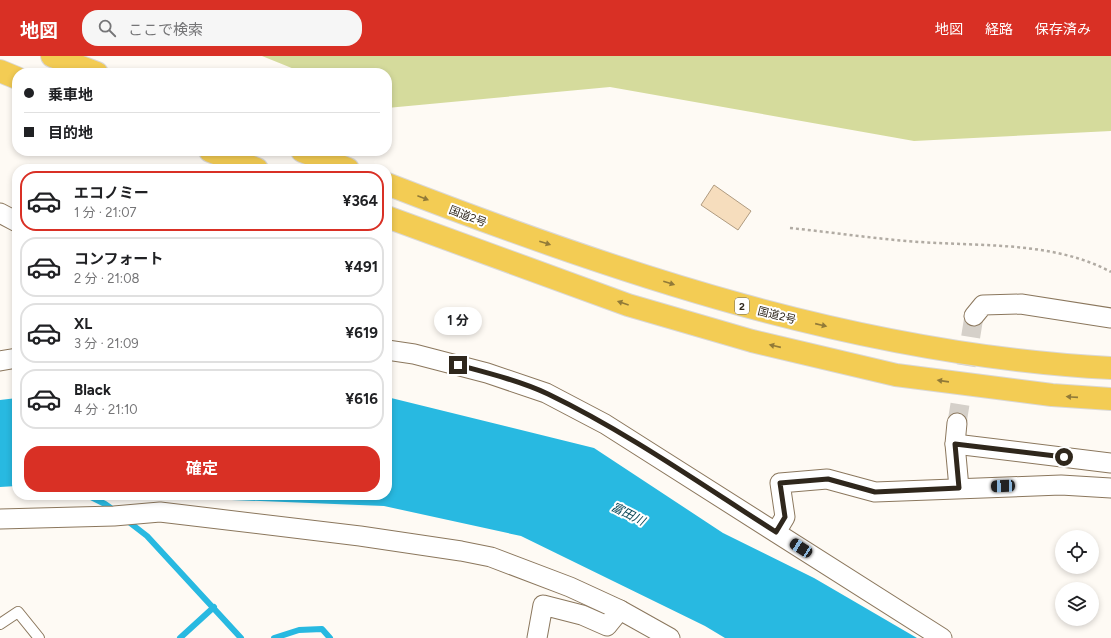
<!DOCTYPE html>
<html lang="ja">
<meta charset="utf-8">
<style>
body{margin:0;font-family:Figtree,"Noto Sans JP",sans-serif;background:#f6f6f6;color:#202124;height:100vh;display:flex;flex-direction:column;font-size:15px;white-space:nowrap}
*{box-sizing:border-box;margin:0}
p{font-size:13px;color:#757577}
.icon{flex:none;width:22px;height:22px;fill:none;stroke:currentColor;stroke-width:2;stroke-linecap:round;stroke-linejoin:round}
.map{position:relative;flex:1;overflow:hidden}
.panel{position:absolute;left:12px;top:108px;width:380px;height:336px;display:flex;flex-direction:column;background:#fff;border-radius:16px;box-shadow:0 2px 6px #0003}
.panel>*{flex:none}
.top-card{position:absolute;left:12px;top:12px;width:380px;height:88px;border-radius:16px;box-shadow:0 2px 6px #0003;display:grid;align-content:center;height:88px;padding:0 12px;background:#fff}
.tools{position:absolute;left:1055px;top:474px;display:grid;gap:8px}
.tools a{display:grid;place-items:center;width:44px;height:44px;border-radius:50%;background:#fff;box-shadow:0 2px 6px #0003;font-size:20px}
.end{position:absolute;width:18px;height:18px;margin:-9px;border:5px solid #2f271c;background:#fff;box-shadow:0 0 0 2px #fff}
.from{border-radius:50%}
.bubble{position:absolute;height:28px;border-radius:14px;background:#fff;box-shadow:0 2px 6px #0003;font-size:13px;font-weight:700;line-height:28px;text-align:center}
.car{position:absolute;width:12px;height:24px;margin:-12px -6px;border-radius:5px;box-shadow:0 0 3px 1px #0007;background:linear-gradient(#222 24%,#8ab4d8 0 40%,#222 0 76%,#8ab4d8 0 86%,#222 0)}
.top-card b{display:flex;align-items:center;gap:14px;height:38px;font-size:15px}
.top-card b+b{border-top:1px solid #e0e0e0}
.top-card i{width:10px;height:10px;background:#202124}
ul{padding:7px 0 0;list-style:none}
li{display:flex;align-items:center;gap:12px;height:60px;margin:0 8px 6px;padding:0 4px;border:2px solid #e0e0e0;border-radius:16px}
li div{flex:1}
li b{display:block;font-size:15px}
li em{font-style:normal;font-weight:700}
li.current{border-color:#d93025}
li>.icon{width:36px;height:36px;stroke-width:1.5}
.primary-button{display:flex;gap:8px;margin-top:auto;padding:8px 12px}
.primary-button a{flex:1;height:46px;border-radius:16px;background:#d93025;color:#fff;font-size:16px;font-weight:700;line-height:46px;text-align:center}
header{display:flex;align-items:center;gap:24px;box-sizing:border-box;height:56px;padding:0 20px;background:#d93025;color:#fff}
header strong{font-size:19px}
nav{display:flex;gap:22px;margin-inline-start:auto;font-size:14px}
.search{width:280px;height:36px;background:#f6f6f6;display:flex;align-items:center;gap:10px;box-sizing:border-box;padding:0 14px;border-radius:16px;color:#757577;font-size:15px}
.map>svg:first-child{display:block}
</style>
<header>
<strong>地図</strong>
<div class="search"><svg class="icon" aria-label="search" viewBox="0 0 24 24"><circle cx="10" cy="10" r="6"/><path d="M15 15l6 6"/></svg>ここで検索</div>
<nav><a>地図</a><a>経路</a><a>保存済み</a></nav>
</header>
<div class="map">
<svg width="1111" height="582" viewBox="0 0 1111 582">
<rect width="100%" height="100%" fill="#fefaf4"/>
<path fill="#d5db9c" d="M262 0H1111V75L914 85 610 31 387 52V17H304Z"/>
<g fill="#28b9e1">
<path d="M387 341 594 392 723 477 814 522 917 582H725L705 570 521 480 384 450 182 442 174 439H387Z"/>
<path d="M17 342V430L0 431V344Z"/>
</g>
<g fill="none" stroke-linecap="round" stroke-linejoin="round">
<g stroke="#28b9e1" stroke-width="6">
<path d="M87 439 105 448 115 455"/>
<path d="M125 463 147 480 241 582"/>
<path d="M180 582 214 551"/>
<path d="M274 582 299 574 322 573 330 582"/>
</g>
</g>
<path fill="#f6ddbd" stroke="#b09b80" d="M714 129 751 155 738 174 701 149Z"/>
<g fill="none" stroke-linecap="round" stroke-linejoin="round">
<path stroke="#d5d0c9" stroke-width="19" stroke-dasharray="19 10" stroke-linecap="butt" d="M957 367 974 260"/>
<defs>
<path id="service" d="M0 568 18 556 39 582"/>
<g id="minor">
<path d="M0 157 17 166"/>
<path d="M974 260 983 249 1021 248 1111 262"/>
<path d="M387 294 414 298 487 317 546 337 605 368 942 582"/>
<path d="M0 305 17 302"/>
<path d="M957 367 955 388 959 432"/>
<path d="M955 388 1111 407"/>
<path d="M0 463 114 460 160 456 360 480 461 495 491 501 570 531 620 554 670 582"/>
<path d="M776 476 785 461 780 427 827 423 875 436 1061 429 1111 432"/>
<path d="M537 582 543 549 582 559 607 570 620 554"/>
</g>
<g id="trunk">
<path d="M52 0 97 17"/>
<path d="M0 15 17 22"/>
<path d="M210 95 257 113"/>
<path d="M302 95 348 113"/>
<path d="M387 128C619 218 860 299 1111 312"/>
<path d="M387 161 628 249 752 285 896 319 1052 339 1111 343"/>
</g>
</defs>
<use href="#service" stroke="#8b775d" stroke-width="12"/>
<use href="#minor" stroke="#8b775d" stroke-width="21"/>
<use href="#trunk" stroke="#dad8d6" stroke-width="24"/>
<path stroke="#b1aba3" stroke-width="2.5" stroke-dasharray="3 3" stroke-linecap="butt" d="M790 172C839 177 889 185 938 187 996 190 1059 188 1111 216"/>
<use href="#service" stroke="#fff" stroke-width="10"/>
<use href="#minor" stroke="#fff" stroke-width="19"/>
<use href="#trunk" stroke="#f3cc54" stroke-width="22"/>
</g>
<defs><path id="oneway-solid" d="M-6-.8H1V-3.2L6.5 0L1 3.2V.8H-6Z"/></defs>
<g fill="#917a38">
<use href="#oneway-solid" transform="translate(423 142) rotate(21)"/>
<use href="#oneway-solid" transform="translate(545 187) rotate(18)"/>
<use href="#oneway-solid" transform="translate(669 227) rotate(17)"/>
<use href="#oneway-solid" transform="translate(623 247) rotate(-161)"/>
<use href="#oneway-solid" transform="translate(821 269) rotate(13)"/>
<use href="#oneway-solid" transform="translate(775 290) rotate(-167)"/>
<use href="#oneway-solid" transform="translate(943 325) rotate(-172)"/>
<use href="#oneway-solid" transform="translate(1072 341) rotate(-176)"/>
</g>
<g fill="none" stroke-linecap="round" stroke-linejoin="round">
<path stroke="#2f271c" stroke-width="5" d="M458 309C488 317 520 325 548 338 627 376 702 429 776 476L785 461 780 427 828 423 875 436 959 432 955 388 1064 401"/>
</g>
<g text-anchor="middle" stroke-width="4" stroke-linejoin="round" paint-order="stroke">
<rect fill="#fff" stroke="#6d6860" stroke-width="1" x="735" y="242" width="14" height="16" rx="3"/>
<g font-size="10" font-weight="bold" fill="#2f271c">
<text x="742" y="254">2</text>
</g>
<g font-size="11" fill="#2f271c" stroke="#fff">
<text transform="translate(468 160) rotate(21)" y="4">国道2号</text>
<text transform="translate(777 259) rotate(14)" y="4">国道2号</text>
</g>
<g font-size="12" font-style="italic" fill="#0a4656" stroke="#fff">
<text transform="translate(628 458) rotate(27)" y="4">富田川</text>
</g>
</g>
</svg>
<div class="tools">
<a><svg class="icon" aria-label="locate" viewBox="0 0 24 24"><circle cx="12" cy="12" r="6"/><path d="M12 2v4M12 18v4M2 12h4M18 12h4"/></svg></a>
<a><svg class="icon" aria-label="layers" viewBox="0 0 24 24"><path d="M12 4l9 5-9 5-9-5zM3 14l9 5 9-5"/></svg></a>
</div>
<i class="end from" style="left:1064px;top:401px"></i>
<i class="end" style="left:458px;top:309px"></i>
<div class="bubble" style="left:434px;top:251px;width:48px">1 分</div>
<i class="car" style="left:1003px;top:430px;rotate:268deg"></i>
<i class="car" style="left:801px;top:492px;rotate:303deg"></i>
<div class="top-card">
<b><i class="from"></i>乗車地</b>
<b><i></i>目的地</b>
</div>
<section class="panel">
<ul>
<li class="current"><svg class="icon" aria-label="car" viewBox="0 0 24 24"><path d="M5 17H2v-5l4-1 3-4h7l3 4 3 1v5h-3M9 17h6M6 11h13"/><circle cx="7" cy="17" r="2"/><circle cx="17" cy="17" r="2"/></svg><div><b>エコノミー</b><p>1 分 · 21:07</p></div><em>¥364</em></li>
<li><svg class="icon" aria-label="car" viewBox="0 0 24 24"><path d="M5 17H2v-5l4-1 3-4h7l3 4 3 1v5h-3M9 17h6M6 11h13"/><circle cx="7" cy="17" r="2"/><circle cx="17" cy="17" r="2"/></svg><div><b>コンフォート</b><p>2 分 · 21:08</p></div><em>¥491</em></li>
<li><svg class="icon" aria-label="car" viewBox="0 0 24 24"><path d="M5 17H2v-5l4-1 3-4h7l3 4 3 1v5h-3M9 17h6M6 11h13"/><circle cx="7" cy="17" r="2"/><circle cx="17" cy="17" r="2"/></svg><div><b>XL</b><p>3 分 · 21:09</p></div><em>¥619</em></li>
<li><svg class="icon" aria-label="car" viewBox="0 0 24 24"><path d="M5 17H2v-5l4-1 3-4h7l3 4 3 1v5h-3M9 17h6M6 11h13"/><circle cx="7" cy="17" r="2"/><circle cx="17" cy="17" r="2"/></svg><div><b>Black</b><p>4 分 · 21:10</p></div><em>¥616</em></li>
</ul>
<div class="primary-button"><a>確定</a></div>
</section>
</div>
